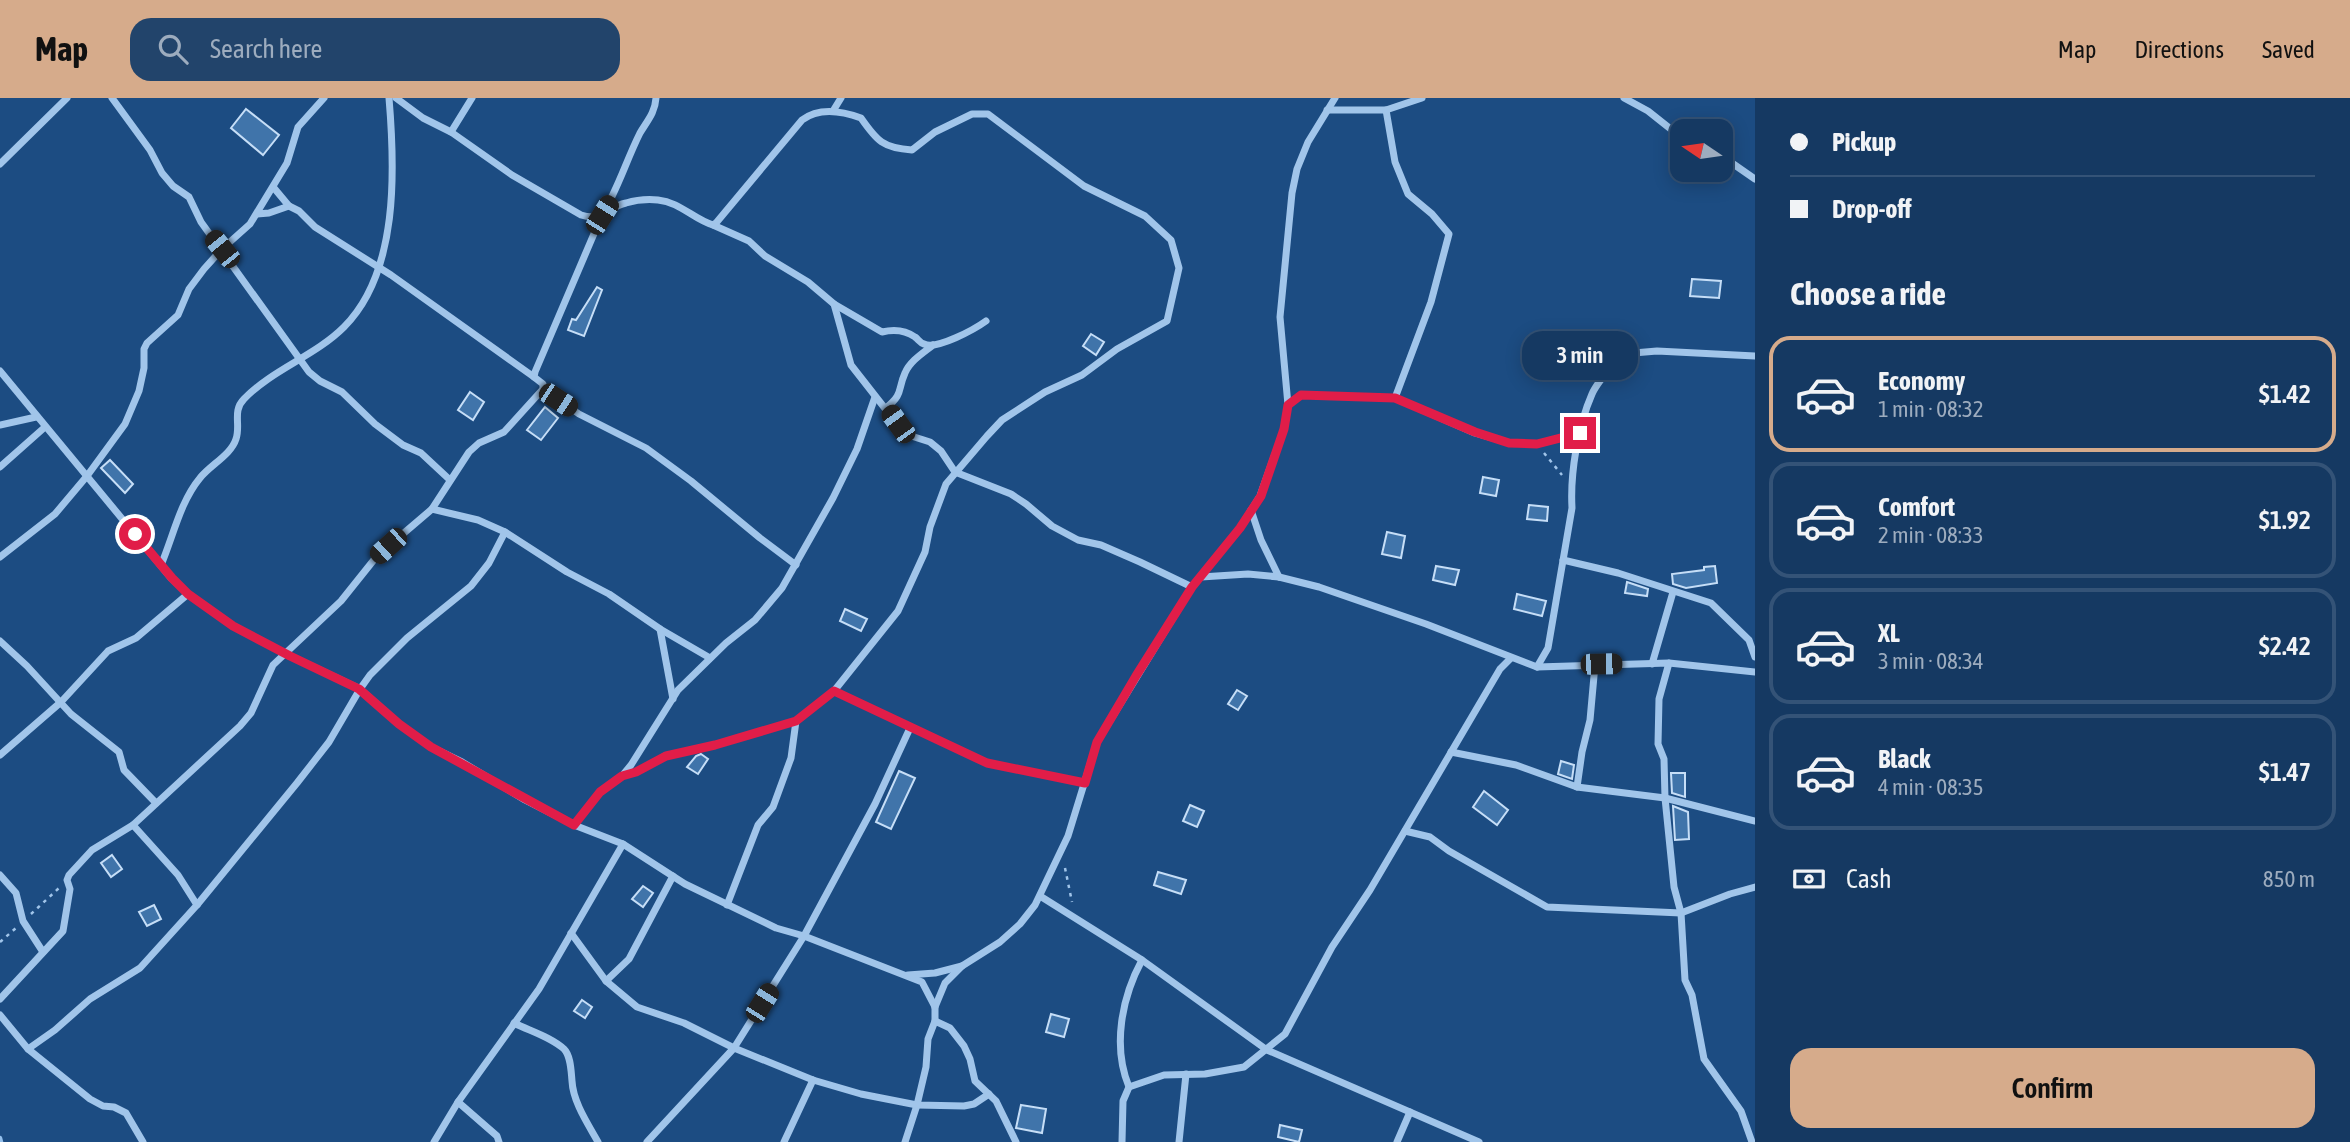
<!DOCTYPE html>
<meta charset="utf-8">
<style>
body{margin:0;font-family:"Asap Condensed",sans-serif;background:#22446b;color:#f1f3f6;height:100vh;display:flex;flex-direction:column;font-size:26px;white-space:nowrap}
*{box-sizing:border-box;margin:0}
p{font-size:23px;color:#9dacbe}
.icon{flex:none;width:38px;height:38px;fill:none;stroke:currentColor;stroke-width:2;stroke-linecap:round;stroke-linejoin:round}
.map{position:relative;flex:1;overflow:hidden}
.details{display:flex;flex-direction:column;background:#153962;width:595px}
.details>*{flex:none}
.top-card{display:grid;align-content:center;height:154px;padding:0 35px;background:#153962}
.needle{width:46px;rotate:283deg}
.buttons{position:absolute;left:1670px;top:21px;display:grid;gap:14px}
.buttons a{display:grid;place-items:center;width:63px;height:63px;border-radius:14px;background:#153962;box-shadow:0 4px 18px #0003,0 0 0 2px #345377;font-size:35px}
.end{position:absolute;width:32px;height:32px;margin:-16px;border:9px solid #e11d48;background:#fff;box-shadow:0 0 0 4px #fff}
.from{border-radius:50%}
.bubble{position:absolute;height:49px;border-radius:21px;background:#153962;box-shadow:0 4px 18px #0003,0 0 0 2px #345377;font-size:23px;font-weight:600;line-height:49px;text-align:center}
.car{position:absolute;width:21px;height:42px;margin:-21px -10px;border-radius:9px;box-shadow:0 0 5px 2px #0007;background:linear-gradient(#222 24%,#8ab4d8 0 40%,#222 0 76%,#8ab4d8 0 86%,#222 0)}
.top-card b{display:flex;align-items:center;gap:24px;height:66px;font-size:26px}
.top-card b+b{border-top:2px solid #345377}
.top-card i{width:18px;height:18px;background:#f1f3f6}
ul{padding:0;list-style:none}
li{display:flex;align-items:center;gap:21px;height:116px;margin:0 14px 10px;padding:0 21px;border:4px solid #345377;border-radius:21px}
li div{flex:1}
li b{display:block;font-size:26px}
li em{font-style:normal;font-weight:600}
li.active{border-color:#d6ab8b}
li>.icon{width:63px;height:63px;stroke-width:1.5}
h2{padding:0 35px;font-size:32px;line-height:84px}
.pay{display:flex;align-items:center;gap:18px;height:77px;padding:0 35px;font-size:26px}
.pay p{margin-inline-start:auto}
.cta{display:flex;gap:14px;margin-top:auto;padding:14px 35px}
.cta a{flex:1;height:80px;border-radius:21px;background:#d6ab8b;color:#111;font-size:28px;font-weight:600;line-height:80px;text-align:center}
header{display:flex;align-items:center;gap:42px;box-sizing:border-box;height:98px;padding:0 35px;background:#d6ab8b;color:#111}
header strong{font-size:33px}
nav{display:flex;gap:38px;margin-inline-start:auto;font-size:24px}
.search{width:490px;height:63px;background:#22446b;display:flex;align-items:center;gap:18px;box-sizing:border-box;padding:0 24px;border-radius:21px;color:#9dacbe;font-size:26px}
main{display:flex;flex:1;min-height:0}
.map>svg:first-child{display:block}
</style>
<header>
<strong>Map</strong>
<div class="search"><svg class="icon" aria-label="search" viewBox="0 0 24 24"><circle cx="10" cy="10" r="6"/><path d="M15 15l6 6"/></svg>Search here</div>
<nav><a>Map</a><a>Directions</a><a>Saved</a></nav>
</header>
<main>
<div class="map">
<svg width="1755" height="1044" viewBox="0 0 1755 1044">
<rect width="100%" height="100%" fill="#1c4c82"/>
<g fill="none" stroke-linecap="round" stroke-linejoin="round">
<path stroke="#94c0ec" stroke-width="4.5" d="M0 1040 1 1044"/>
</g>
<g fill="#4074aa" stroke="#c6def7" stroke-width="2">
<path d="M246 11 279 37 263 57 231 30Z"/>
<path d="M1692 181 1721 183 1719 200 1690 198Z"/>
<path d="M597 189 602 192 584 238 568 232 572 221 576 222Z"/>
<path d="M1091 236 1104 244 1096 257 1083 248Z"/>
<path d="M470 294 484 304 473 322 458 312Z"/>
<path d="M545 309 558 320 541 342 527 332Z"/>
<path d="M110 362 133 386 125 395 101 370Z"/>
<path d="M1483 379 1499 382 1496 398 1480 395Z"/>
<path d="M1529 407 1548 409 1547 423 1527 421Z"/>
<path d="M1387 434 1405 438 1401 460 1382 456Z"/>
<path d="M1436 468 1459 472 1455 487 1433 482Z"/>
<path d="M1715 468 1717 485 1686 490 1673 486 1672 476 1704 472V469Z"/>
<path d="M1627 484 1648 491 1647 498 1625 495Z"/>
<path d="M1517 496 1546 503 1542 518 1514 511Z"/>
<path d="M845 511 867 521 861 533 840 523Z"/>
<path d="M1237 592 1247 598 1238 612 1228 606Z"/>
<path d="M701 656 708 661 698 676 687 669 696 658Z"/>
<path d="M1561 663 1574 667 1572 681 1558 676Z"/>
<path d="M899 673 915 680 891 731 876 724Z"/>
<path d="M1671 675H1685V699L1672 695Z"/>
<path d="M1484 693 1508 712 1497 727 1473 709Z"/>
<path d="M1190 707 1204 713 1197 729 1183 723Z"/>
<path d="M1673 708 1688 714 1689 741 1675 742Z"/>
<path d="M112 757 122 771 111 779 101 765Z"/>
<path d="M1158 774 1186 782 1181 796 1154 787Z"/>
<path d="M643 788 653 795 643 809 632 801Z"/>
<path d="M154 807 161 821 147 828 139 814Z"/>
<path d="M582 902 592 909 585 920 574 913Z"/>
<path d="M1051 916 1069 921 1064 939 1046 934Z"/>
<path d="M1021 1007 1046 1011 1042 1035 1016 1030Z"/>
<path d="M1280 1027 1302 1032 1299 1044 1278 1039Z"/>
</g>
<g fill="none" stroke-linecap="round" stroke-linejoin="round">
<g stroke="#a1c5ea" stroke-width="2.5" stroke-dasharray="3.5 5" stroke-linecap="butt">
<path d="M1544 355 1562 377"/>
<path d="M1065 770 1072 804"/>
<path d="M31 816 59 790"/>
<path d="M0 844 16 830"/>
</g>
<g stroke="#a1c5ea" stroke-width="7">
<path d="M112 0 150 52 162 75 173 88 189 99 201 124 309 274 320 283 342 294 375 326 403 347 421 355 450 382"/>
<path d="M396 0 423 20 451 34 512 77 581 117C603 124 607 109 626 105 636 102 648 101 658 102 680 104 693 121 713 127L716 125 802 22C819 9 842 13 861 20 877 43 883 50 912 52L935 34 972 16H988L1084 88 1145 118 1171 142 1179 170 1167 223 1117 251 1082 277 1045 294 1002 322 987 338 946 386 930 429 925 454 898 513 834 593 796 623 715 647 665 658 636 674 622 678"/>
<path d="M1624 0 1648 13 1682 40"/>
<path d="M1327 12H1386L1422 0"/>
<path d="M1386 12 1395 64 1408 96 1432 116 1449 136 1431 204 1395 300"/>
<path d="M833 13 841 0"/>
<path d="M451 34 472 0"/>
<path d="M1720 61 1729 63 1755 81"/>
<path d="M0 66 67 0"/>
<path d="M274 90 289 108 299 113 315 129 391 177 534 279"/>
<path d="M257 116 269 115 289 108"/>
<path d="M713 127 749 143 765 158 808 184 834 206 851 267 905 336 930 344 941 353 955 374 1011 396 1026 406 1052 428 1078 442 1101 447 1140 464 1192 489"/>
<path d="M834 206 882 234C894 231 905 232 915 239 918 241 920 245 924 246 937 252 975 231 986 223"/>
<path d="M0 273 171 480 188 496 233 528 290 558 360 591 399 626 431 649 462 664 525 702 574 727 623 746 685 786 776 830 804 838 922 884 935 909V923L928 941 926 969 917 1007 905 1044"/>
<path d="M543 291 579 316 646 350 691 383 760 440 796 467"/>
<path d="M1288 307 1301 297 1395 300 1475 335 1509 345 1537 346 1580 335"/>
<path d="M886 310C904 295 897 293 905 275 910 263 923 255 933 247"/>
<path d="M0 327 36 319"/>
<path d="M0 369 45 329"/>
<path d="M432 411 478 422 505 434 567 474 609 496 660 531 710 560"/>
<path d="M1251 412 1261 442 1279 479"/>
<path d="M0 459 55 416 87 378 125 326 139 293 144 270V251L147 245 178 217 189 191 204 171 222 151 250 126 287 65 298 29 324 0"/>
<path d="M1563 462 1618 475 1711 505 1749 542 1755 559"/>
<path d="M161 467C173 439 180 404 200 380 210 367 231 357 236 341 241 327 232 313 244 301 273 271 315 258 344 229 399 174 395 71 389 0"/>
<path d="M1201 479 1248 476 1279 479 1319 489 1426 526 1537 569 1669 565 1755 574"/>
<path d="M660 531 673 601"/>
<path d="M0 543 27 568 71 616 119 654 124 672 156 705"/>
<path d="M1669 565 1659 601 1658 646 1664 661 1665 700 1674 789 1681 815 1685 882 1692 897 1704 961 1741 1013 1752 1044"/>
<path d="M1652 566 1673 494"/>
<path d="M1537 569 1548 550 1572 410C1570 375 1578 328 1592 296 1598 282 1613 268 1622 256L1657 253 1755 258"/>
<path d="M834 593 987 665 1085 685"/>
<path d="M1451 654 1516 667 1577 689 1665 700 1755 723"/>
<path d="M0 657 61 604 108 553 136 540 188 496"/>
<path d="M1577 689 1582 654 1590 622 1595 567"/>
<path d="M133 727 178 777 197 807"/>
<path d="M574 727 600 694 622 678 631 667 678 592 726 545 755 522 782 490 833 400 857 351 875 299"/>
<path d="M1405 733 1430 739 1449 753 1547 809 1681 815 1730 796 1755 789"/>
<path d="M0 777 16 795 23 823 43 854"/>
<path d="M1040 798 1142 862 1267 952 1479 1044"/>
<path d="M727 807 758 727 773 709 791 660 796 623"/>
<path d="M571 835 606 883 637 909 684 925 734 950 813 982 861 996 917 1007 964 1008 974 1006 989 996"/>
<path d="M908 877 935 875 962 868"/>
<path d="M606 883 629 861 673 778"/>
<path d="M0 901 63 833 70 791 67 782 69 777 92 752 133 727 240 628 251 615 273 567 341 503 377 458 432 411 469 354 479 345 504 334 543 291V286L534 279 535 274 602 117C618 91 626 63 640 35 647 23 655 15 656 0"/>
<path d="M935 909 945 885 962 868 1000 844 1020 826 1035 807 1068 738 1097 644 1192 489 1240 430 1260 398 1284 331 1288 307 1280 219 1292 95 1297 71 1308 44 1335 0"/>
<path d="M0 917 28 951 90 1001 103 1008 114 1009 126 1015 143 1044"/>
<path d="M935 923 950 930 964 948 970 961 975 983 996 1003 1016 1044"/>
<path d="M514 925C530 933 551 939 564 951 571 958 571 973 572 983 573 1004 588 1026 598 1044"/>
<path d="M28 951 55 932 90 901 140 870 197 807 297 685 329 644 360 591 370 577 407 540 471 488 489 465 505 434"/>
<path d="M1129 989C1112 948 1122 899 1142 862"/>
<path d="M458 1004 497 1038 499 1044"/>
<path d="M434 1044 458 1004 539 891 623 746"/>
<path d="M647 1044 734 950 804 838 875 706 910 630"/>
<path d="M784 1044 813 982"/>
<path d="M1122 1044 1123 1003 1129 989 1164 977 1205 976 1244 969 1285 936 1332 849 1370 792 1500 571 1511 560"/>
<path d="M1179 1044 1186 976"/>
<path d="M1397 1044 1410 1014"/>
</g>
</g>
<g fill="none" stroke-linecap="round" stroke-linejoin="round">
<path stroke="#e11d48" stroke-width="9" d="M135 436 172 480 188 496 233 528 290 558 359 591 399 626 431 649 574 727 600 694 622 678 636 674 666 658 715 647 796 623 834 593 987 665 1085 685 1097 644 1136 578 1192 489 1240 430 1261 398 1284 331 1288 307 1301 297 1395 300 1475 334 1509 345 1537 346 1580 335"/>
</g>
</svg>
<div class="buttons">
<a><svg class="needle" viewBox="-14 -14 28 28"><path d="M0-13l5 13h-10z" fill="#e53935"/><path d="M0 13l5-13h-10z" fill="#9dacbe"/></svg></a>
</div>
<i class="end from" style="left:135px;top:436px"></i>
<i class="end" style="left:1580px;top:335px"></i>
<div class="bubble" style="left:1522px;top:233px;width:116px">3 min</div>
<i class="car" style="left:602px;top:117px;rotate:32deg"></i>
<i class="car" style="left:222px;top:151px;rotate:321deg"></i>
<i class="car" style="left:558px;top:302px;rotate:123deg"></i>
<i class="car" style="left:898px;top:326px;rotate:324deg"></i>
<i class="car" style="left:388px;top:448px;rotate:228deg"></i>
<i class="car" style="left:1601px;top:566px;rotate:89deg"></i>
<i class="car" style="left:762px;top:905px;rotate:32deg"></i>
</div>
<section class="details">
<div class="top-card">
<b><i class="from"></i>Pickup</b>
<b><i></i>Drop-off</b>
</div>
<h2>Choose a ride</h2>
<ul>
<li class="active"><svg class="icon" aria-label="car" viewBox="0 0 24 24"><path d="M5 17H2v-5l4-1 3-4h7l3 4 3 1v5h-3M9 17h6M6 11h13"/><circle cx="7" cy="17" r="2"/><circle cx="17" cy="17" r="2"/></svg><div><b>Economy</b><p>1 min · 08:32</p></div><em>$1.42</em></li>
<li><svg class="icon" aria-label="car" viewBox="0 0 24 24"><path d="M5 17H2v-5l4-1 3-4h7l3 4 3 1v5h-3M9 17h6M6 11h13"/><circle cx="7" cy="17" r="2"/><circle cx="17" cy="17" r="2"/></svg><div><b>Comfort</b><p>2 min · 08:33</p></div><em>$1.92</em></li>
<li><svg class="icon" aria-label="car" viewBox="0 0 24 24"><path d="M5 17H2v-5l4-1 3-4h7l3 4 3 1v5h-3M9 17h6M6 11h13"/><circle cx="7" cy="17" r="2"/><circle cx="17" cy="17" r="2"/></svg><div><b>XL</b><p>3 min · 08:34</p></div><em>$2.42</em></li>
<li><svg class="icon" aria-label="car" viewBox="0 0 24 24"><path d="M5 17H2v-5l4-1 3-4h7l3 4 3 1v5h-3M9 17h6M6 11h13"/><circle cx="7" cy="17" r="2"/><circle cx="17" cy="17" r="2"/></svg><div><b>Black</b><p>4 min · 08:35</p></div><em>$1.47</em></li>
</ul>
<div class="pay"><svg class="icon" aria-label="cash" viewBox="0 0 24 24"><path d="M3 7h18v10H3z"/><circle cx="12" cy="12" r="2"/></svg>Cash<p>850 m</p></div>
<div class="cta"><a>Confirm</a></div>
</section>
</main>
